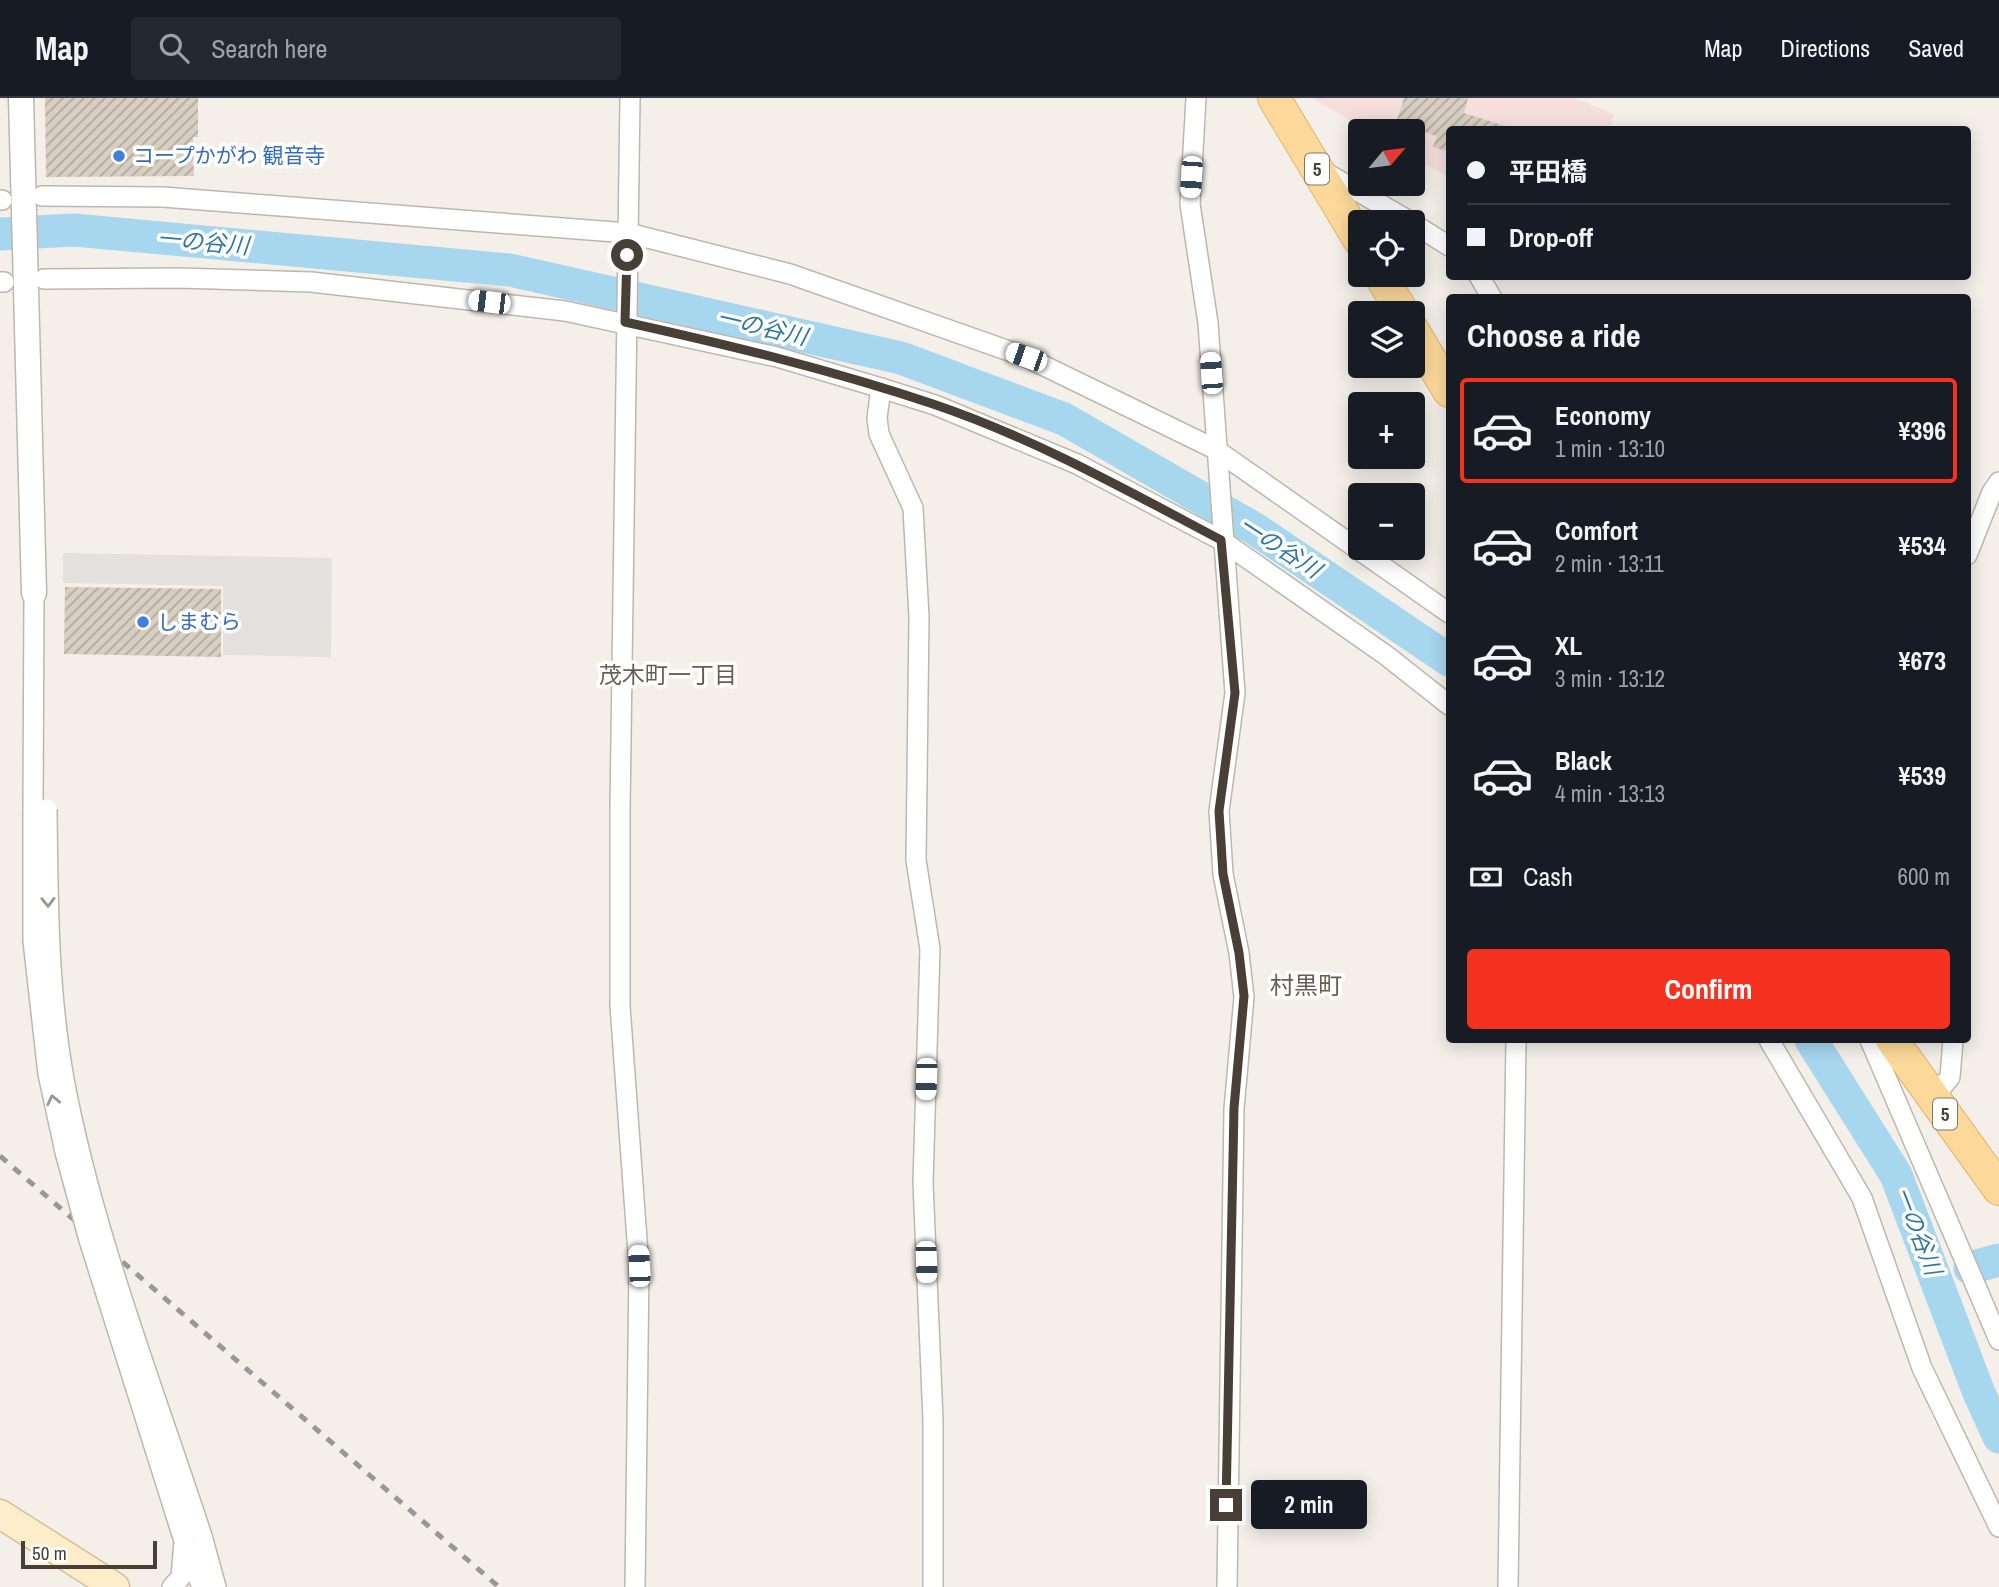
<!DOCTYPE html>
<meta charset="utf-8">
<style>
body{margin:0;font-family:"Archivo Narrow","Noto Sans JP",sans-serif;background:#242831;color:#f1f3f6;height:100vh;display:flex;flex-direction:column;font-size:26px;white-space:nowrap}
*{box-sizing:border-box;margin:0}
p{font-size:23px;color:#9ea1a6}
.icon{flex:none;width:38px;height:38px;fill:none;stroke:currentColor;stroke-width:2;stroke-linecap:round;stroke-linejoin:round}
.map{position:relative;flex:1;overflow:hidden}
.side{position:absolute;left:1446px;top:196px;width:525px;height:749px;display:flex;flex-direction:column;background:#171b24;border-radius:7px;box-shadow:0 4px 18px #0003}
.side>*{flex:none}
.banner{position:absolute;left:1446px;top:28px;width:525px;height:154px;border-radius:7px;box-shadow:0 4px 18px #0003;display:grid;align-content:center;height:154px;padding:0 21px;background:#171b24}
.needle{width:46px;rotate:61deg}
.fabs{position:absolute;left:1348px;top:21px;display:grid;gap:14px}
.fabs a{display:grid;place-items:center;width:77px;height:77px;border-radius:7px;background:#171b24;box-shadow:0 4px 18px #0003;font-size:35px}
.scale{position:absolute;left:21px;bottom:18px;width:136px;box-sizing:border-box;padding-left:7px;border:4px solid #484037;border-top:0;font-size:19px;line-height:24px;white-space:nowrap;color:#484037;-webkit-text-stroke:5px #fff;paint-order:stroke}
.end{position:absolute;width:32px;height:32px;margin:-16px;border:9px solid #484037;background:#fff;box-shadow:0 0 0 4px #fff}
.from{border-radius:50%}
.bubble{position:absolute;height:49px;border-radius:7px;background:#171b24;box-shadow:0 4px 18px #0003;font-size:23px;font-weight:800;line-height:49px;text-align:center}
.car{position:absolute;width:21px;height:42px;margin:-21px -10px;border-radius:9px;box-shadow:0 0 5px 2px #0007;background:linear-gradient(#fff 24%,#345 0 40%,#fff 0 76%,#345 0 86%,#fff 0)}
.banner b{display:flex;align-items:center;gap:24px;height:66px;font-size:26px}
.banner b+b{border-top:2px solid #363941}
.banner i{width:18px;height:18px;background:#f1f3f6}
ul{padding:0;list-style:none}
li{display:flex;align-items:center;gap:21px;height:105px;margin:0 14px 10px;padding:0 7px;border:4px solid transparent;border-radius:7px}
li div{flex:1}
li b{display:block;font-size:26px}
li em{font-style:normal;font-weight:800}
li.on{border-color:#f5311f}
li>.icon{width:63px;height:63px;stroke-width:1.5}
h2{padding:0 21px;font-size:32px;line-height:84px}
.pay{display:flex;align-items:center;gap:18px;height:77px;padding:0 21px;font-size:26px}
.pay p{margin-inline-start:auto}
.primary-button{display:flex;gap:14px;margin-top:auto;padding:14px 21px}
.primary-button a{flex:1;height:80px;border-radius:7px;background:#f5311f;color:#fff;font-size:28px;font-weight:800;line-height:80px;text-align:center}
header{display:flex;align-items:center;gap:42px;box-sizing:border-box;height:98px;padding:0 35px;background:#171b24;border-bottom:2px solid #363941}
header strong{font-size:33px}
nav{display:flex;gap:38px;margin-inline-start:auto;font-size:24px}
.search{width:490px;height:63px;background:#242831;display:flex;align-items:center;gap:18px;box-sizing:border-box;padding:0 24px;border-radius:7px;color:#9ea1a6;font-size:26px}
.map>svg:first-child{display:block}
</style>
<header>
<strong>Map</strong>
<div class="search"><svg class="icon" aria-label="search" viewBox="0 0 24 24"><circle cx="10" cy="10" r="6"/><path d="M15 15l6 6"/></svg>Search here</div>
<nav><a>Map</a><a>Directions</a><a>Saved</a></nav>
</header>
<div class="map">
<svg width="1999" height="1489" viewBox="0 0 1999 1489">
<defs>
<pattern id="building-hatch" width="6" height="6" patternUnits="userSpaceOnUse" patternTransform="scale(1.75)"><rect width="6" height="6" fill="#d8cec2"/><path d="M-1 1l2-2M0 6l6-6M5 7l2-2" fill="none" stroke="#b1a99e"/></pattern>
</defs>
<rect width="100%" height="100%" fill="#f4f0e9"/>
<path fill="#f4dfdd" d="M1312 0H1574L1614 16 1610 31 1449 32V79L1412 59V33H1369Z"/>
<path fill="#e3e0dd" d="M63 455 332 460 331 559 223 557V488L63 485Z"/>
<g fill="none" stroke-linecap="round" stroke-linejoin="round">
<g stroke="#a7d6ef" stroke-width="33">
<path d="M0 136 74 132 510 172 901 260 1064 321 1255 431 1449 562"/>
<path d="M1811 942 1896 1077 1979 1295 1999 1339"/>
<path d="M1970 1170 1999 1162"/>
</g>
</g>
<g fill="url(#building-hatch)">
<path d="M45 0H198V39H193L194 78 46 79Z"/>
<path d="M1404 0H1468L1464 15 1505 28 1504 32H1449V54L1433 49 1437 38 1396 25Z"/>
<path d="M65 489 221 491V559L64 556Z"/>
</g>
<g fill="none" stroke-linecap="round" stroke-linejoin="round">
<defs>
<g id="minor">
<path d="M630 0 620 712V908L639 1169 635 1489"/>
<path d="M1196 0 1190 106 1208 225 1235 595 1219 713 1223 776 1239 855 1244 899 1234 1011 1227 1489"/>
<path d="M1321 72 1411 124"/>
<path d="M42 98 163 99 628 135 790 176 1026 259 1215 351 1449 515"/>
<path d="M0 102H2"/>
<path d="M1412 125 1449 148"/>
<path d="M1479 178 1492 200"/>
<path d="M44 181 178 180 311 184 565 213 777 259 881 290 935 307 1077 366 1221 442 1387 558 1449 607"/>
<path d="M0 184H4"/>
<path d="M881 290 877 320 879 336 913 410 919 519 916 762 930 851 923 1085 933 1322V1489"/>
<path d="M1967 457 1992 394 1999 384"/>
<path d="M33 712 34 495"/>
<path d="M1769 942 1862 1100 1922 1270 1999 1429"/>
<path d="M1870 942 1999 1242"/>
<path d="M1933 1000 1950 979 1953 942"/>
<path d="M202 1438 216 1489"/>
<path d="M187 1451 202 1489"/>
<path d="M172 1489 181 1479 184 1443"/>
<path d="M1508 1489 1516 942"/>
</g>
<path id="tertiary" d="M21 0 34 495"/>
<path id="secondary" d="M0 1416 115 1489"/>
<g id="primary">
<path d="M1274 0 1360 143"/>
<path d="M1380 177 1403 215"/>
<path d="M1412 231 1449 293"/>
<path d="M1892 942 1999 1091"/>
</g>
</defs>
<use href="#minor" stroke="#bfb7ac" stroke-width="22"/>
<use href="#tertiary" stroke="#bfb7ac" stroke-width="27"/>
<use href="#secondary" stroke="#d3c099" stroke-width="31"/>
<use href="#primary" stroke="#e1b56a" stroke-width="34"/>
<use href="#minor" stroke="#fff" stroke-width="19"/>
<use href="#tertiary" stroke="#fff" stroke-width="24"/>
<use href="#secondary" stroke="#fdedca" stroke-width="28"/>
<use href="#primary" stroke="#fcd99a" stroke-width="32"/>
<path stroke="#989898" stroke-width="5" stroke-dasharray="9 9" stroke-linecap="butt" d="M0 1058 499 1489"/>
<defs>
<g id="minor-bridge">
<path d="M47 711C48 802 48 892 64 981 92 1133 154 1291 202 1438"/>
<path d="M33 712V843L48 976 65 1054 89 1142 184 1443"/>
</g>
</defs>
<use href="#minor-bridge" stroke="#bfb7ac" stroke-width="22" stroke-linecap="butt"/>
<use href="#minor-bridge" stroke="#fff" stroke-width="19"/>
</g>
<defs><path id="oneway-chevron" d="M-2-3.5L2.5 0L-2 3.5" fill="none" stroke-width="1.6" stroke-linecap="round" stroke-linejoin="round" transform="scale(1.75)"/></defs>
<g stroke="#9a9691">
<use href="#oneway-chevron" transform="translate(48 804) rotate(89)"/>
<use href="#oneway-chevron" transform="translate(53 1002) rotate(-102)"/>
</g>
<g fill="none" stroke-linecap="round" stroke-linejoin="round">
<path stroke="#484037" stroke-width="9" d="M627 157 625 224C729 247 832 272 933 306 1034 340 1128 393 1221 442L1235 595 1219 713 1223 776 1239 855 1244 898 1234 1010 1226 1407"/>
</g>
<g fill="#3f7fe0" stroke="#fff" stroke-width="2.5">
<circle cx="119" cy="58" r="7"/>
<circle cx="143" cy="524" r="7"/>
</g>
<g text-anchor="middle" stroke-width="7" stroke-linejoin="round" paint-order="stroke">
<g fill="#fff" stroke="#7f7973" stroke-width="2">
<rect x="1305" y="55.5" width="24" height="31" rx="5"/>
<rect x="1933" y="1000.5" width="24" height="31" rx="5"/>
</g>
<g font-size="19" font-weight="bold" fill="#484037">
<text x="1317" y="78">5</text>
<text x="1945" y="1023">5</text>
</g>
<g font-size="21" fill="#366cbe" stroke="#fff" text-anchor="start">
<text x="133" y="65">コープかがわ 観音寺</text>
<text x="157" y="531">しまむら</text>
</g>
<g font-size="23" font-style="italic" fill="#2f78a2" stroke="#fff">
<text transform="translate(203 144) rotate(5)" y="8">一の谷川</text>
<text transform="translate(762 229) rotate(13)" y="8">一の谷川</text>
<text transform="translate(1280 449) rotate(33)" y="8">一の谷川</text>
<text transform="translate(1918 1133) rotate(69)" y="8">一の谷川</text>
</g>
<g font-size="23" fill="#6a5d4f" stroke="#fff">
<text x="668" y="585">茂木町一丁目</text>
</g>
<g font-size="24" fill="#6a5d4f" stroke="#fff">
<text x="1306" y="896">村黒町</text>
</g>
</g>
</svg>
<div class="fabs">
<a><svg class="needle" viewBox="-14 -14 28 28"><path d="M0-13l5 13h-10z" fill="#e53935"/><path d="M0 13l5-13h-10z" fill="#9ea1a6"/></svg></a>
<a><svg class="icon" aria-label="locate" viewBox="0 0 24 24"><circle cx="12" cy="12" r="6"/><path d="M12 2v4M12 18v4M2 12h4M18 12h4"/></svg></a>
<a><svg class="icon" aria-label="layers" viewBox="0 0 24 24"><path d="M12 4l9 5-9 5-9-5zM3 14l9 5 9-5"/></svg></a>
<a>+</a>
<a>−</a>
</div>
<div class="scale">50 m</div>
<i class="end from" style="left:627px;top:157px"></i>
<i class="end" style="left:1226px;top:1407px"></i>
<div class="bubble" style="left:1251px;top:1382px;width:116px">2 min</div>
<i class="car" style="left:1191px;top:79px;rotate:184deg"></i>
<i class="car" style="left:489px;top:204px;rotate:277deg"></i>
<i class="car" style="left:1026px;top:259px;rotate:289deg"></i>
<i class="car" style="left:1211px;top:275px;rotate:356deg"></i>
<i class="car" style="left:926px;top:981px;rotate:182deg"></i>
<i class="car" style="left:926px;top:1164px;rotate:178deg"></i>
<i class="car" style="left:639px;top:1168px;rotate:357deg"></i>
<div class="banner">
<b><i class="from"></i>平田橋</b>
<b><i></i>Drop-off</b>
</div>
<section class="side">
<h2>Choose a ride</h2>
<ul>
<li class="on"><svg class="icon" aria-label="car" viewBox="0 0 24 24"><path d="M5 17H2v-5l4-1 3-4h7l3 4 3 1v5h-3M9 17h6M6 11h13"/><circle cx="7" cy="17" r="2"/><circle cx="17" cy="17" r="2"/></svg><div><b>Economy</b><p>1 min · 13:10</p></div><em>¥396</em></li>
<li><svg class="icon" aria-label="car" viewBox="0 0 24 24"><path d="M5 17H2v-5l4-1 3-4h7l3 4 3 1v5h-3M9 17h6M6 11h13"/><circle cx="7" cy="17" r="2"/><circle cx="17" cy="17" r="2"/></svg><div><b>Comfort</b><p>2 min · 13:11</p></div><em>¥534</em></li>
<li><svg class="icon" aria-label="car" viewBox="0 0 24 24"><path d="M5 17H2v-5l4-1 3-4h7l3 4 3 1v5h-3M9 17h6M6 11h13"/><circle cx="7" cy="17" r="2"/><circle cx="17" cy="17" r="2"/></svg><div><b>XL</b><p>3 min · 13:12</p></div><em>¥673</em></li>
<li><svg class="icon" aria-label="car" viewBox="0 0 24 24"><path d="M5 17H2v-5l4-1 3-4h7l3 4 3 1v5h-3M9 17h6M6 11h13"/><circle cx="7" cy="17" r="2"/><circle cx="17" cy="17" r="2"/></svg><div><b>Black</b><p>4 min · 13:13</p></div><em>¥539</em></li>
</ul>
<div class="pay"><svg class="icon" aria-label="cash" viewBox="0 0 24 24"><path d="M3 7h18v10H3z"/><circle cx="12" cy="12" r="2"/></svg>Cash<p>600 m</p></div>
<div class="primary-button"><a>Confirm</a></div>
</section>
</div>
